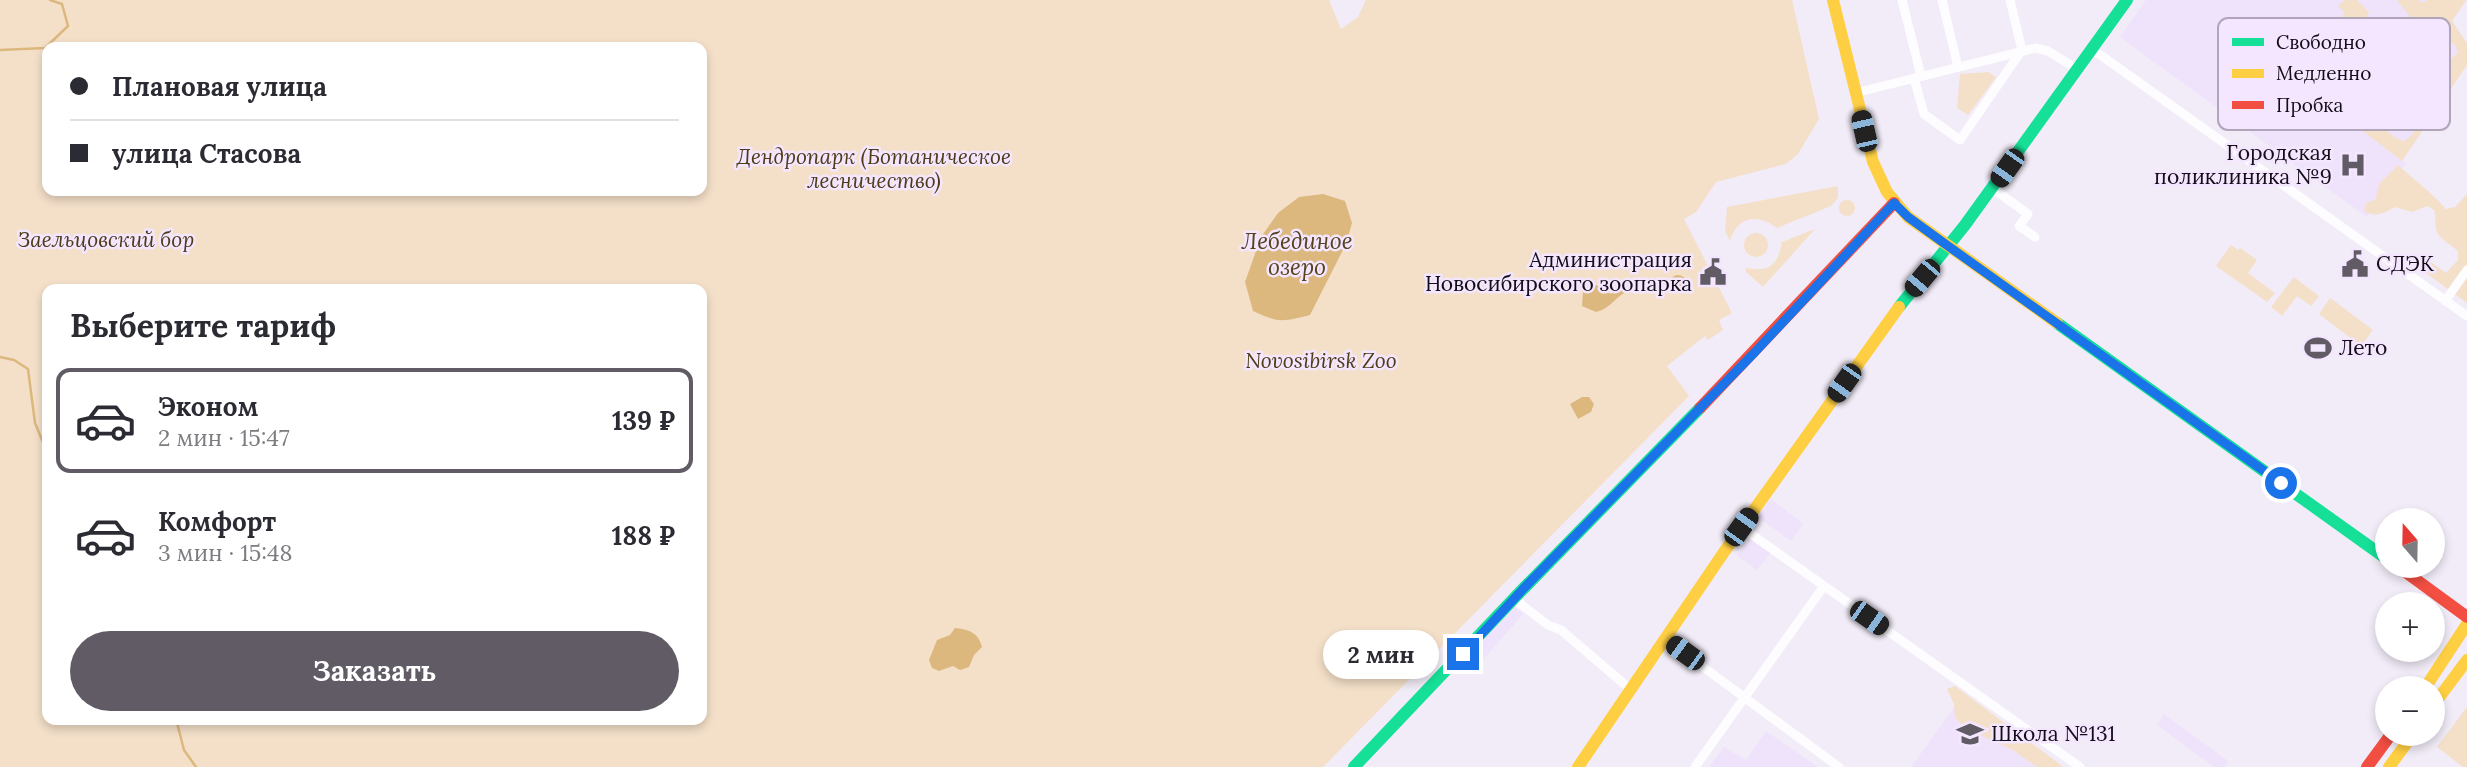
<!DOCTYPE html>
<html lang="ru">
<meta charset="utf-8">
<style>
body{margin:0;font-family:Lora,serif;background:#f2f2f3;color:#2b2b33;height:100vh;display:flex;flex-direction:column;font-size:26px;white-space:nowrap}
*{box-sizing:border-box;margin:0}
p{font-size:23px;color:#7c7c81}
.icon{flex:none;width:38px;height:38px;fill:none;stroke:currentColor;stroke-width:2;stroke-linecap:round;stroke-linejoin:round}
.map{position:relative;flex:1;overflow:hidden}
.drawer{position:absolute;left:42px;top:284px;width:665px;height:441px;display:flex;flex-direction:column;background:#fff;border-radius:14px;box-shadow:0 4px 10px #0003}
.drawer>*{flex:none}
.guide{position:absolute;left:42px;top:42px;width:665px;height:154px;border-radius:14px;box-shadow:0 4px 10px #0003;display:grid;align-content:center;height:154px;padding:0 28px;background:#fff}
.needle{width:46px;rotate:340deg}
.fabs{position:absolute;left:2375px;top:508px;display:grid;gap:14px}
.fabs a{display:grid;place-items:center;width:70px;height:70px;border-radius:50%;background:#fff;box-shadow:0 4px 10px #0003;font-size:35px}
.end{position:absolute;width:32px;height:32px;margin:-16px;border:9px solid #1a73e8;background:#fff;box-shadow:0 0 0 4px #fff}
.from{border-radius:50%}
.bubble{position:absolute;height:49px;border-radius:24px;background:#fff;box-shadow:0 4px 10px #0003;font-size:23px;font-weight:800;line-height:49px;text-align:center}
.car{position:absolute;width:21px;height:42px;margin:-21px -10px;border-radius:9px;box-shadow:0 0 5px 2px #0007;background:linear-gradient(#222 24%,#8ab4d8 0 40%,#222 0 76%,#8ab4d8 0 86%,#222 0)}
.guide b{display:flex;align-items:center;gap:24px;height:66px;font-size:26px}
.guide b+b{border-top:2px solid #e1e1e2}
.guide i{width:18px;height:18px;background:#2b2b33}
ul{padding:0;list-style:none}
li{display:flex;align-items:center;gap:21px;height:105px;margin:0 14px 10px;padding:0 14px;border:4px solid transparent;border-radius:14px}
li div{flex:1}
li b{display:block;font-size:26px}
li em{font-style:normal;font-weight:800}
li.selected{border-color:#615b66}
li>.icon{width:63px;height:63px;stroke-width:1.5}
h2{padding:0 28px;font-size:32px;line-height:84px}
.primary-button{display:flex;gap:14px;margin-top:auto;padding:14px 28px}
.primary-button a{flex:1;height:80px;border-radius:42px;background:#615b66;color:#fff;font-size:28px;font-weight:800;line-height:80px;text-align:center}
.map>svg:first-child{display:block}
</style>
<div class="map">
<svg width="2467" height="767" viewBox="0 0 2467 767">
<rect width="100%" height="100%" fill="#f2ecf8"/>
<g fill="#efe2fb">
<path d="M2146 0H2467L2443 33 2467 52 2402 160 2406 163 2367 217 2120 37Z"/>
<path d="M1771 499 1803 524 1791 541 1757 516Z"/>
<path d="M1750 538 1770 553 1757 570 1737 555Z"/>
<path d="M1513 606 1523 614 1478 665 1468 655Z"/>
<path d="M1959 701 2052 767H1911Z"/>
<path d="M2164 714 2228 761 2224 767H2214L2157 725Z"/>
<path d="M1766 731 1818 767H1709L1724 747 1746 760Z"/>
</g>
<g fill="#f4e0c9" fill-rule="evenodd">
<path d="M0 0H1329L1341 29 1358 17 1366 0H1792L1819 119 1798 154 1786 164 1716 182 1696 212 1684 219 1732 313 1719 320 1723 330 1708 340 1705 336 1667 366 1689 396 1323 767H0ZM47 47H702V191H47ZM47 289H702V719H47Z"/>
<path d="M2345 0H2357L2369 12 2357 43 2346 56 2331 64 2319 76 2305 98 2298 102 2290 103 2283 97V88L2298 78 2317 48 2341 21 2344 12 2338 6Z"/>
<path d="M2397 0H2418L2423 3 2427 0H2466L2452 21 2467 43V65L2402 161 2356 126 2360 120C2379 116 2387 137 2404 141L2411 136 2439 92 2440 71 2458 52 2455 45 2441 35 2418 27Z"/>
<path d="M1988 72 1996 77 1968 115 1957 108 1960 74Z"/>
<path d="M2398 165C2414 180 2431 192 2446 209L2455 207 2467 194V303L2411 262 2412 255H2421L2446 273 2458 260V251C2451 245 2438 238 2436 229 2435 222 2436 217 2434 210L2427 206 2412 212 2395 207C2384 213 2376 218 2364 211L2366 203 2375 200 2380 183Z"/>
<path d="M1838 186V198L1831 206 1777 228C1758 214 1738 215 1730 241L1725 231 1727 207Z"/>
<circle cx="1847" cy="208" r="8"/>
<path d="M1815 229 1763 287 1746 272V268C1769 272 1778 266 1782 242Z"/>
<circle cx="1756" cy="245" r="12"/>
<path d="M2231 245 2238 250 2240 248 2257 260 2248 273 2275 293 2267 302 2216 266Z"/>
<path d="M2294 277 2319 296 2311 306 2297 296 2282 316 2271 307Z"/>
<path d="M2330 298 2373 330 2361 346 2319 314Z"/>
<path d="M1955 686 2061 765 2062 767H2037L2013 750 1967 729 1955 718 1954 704 1947 689Z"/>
<path d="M2467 707V767H2463L2437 747Z"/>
</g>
<g fill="#dcb87f">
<path d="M1323 194 1345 201 1352 223 1346 244 1310 315C1282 322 1279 323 1253 311L1245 282 1261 237 1278 213 1299 197Z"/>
<circle cx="1678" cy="284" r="9"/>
<path d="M1596 285 1611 294 1614 290 1621 289 1626 292C1614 298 1610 309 1596 312L1582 306 1583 292Z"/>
<path d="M1582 397H1589L1594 404 1591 412 1578 419 1570 404Z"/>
<path d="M955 628C968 629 979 633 982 647L974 655 969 667 960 670 953 666 939 671 932 668 929 660 937 640 950 635Z"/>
</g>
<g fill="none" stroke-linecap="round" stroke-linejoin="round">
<g stroke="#dcb87f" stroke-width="2.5">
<path d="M0 50 45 48 68 26 62 4 50 0"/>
<path d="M0 357 14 360 28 369 35 423 47 452"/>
<path d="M176 719 184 750 196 767"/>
</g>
<g stroke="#fdfcfe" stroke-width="9">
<path d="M1902 0 1921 76"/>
<path d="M1942 0 1958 67"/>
<path d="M2092 49 2467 316"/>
<path d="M1914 78 1924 114 1960 140 2022 50 2010 0"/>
<path d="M1855 93 2035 48 2048 51 2077 69"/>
<path d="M1992 188 2028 214 2019 226 2035 237"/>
<path d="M2445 301 2467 270"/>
<path d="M1741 527 2080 767"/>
<path d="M1514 599 1548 625 1561 630 1630 689"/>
<path d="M1665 639 1839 767"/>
<path d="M1695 767 1824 586"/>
</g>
<g stroke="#16e098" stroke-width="12">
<path d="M1899 307 1965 225 2127 0"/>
<path d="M2057 323 2387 559"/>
<path d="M1354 767 1524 588 1700 408"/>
</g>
<g stroke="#ffcf43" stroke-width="12">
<path d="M1833 0 1873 162 1887 192 1908 217 2057 323"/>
<path d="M2425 688 2467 624"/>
<path d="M2432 707 2467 660"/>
<path d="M1578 767 1724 552 1899 307"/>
<path d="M2389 767 2414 733"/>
</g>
<g stroke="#f24e42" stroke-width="12">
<path d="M1700 408 1894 203"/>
<path d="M2396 565 2467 617"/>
<path d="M2367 767 2392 733"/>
</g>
</g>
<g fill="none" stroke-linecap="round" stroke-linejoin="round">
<path stroke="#1a73e8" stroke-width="9" d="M1463 654 1524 588 1755 352 1894 203 1908 217 1948 246 2281 483"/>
</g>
<defs>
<symbol id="hospital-bare" viewBox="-9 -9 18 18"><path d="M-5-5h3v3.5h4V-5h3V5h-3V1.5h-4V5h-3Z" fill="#615b66" stroke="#f3e6fe" stroke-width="2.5" paint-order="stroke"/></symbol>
<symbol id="civic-bare" viewBox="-9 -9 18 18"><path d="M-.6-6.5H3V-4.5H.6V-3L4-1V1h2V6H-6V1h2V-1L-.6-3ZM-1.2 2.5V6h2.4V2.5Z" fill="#615b66" stroke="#f3e6fe" stroke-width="2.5" paint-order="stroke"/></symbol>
<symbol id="stadium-bare" viewBox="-9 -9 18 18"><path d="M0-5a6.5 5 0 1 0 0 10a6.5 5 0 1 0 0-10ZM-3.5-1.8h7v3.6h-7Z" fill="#615b66" stroke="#f3e6fe" stroke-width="2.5" paint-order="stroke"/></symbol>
<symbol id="school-bare" viewBox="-9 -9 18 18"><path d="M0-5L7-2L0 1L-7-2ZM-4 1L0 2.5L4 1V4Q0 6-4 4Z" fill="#615b66" stroke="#f3e6fe" stroke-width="2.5" paint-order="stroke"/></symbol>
</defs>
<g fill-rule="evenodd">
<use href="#hospital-bare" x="2334" y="146" width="38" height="38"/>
<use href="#civic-bare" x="2336" y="245" width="38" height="38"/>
<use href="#civic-bare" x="1694" y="253" width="38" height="38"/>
<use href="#stadium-bare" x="2299" y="329" width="38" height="38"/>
<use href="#school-bare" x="1951" y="715" width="38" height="38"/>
</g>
<g text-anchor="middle" stroke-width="5" stroke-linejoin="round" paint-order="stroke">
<g font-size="21" fill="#130d17" stroke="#f3e6fe" text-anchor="start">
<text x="2332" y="160" text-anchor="end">Городская<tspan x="2332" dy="24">поликлиника №9</tspan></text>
<text x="1692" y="267" text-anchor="end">Администрация<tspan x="1692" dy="24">Новосибирского зоопарка</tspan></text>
<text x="2376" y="271">СДЭК</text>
<text x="2339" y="355">Лето</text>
<text x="1991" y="741">Школа №131</text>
</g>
<g font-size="21" font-style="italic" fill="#4f3b16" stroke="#f3e6fe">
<text x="874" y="164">Дендропарк (Ботаническое<tspan x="874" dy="24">лесничество)</tspan></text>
<text x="106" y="247">Заельцовский бор</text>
<text x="1321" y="368">Novosibirsk Zoo</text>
</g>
<g font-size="23" font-style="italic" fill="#57421d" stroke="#f3e6fe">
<text x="1297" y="249">Лебединое<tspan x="1297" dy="26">озеро</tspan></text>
</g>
</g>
<rect x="2218" y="18" width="232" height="112" rx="10" fill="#f3e6fe" stroke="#b0a5b9" stroke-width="2"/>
<rect x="2232" y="38" width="32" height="8" fill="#16e098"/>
<rect x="2232" y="69" width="32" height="9" fill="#ffcf43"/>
<rect x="2232" y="101" width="32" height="8" fill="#f24e42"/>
<g font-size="19" fill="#130d17">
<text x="2276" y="49">Свободно</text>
<text x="2276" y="80">Медленно</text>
<text x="2276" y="112">Пробка</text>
</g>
</svg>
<div class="fabs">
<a><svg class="needle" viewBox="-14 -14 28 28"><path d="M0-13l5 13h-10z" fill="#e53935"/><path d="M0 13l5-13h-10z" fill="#7c7c81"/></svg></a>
<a>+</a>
<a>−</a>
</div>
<i class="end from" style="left:2281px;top:483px"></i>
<i class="end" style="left:1463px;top:654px"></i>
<div class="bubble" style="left:1323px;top:630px;width:116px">2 мин</div>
<i class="car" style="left:1864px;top:131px;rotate:347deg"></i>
<i class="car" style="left:2007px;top:168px;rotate:215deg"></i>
<i class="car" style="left:1922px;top:278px;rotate:220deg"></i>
<i class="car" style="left:1844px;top:383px;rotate:215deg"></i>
<i class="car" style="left:1741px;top:527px;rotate:36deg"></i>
<i class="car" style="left:1869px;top:618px;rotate:125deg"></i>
<i class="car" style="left:1685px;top:653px;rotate:306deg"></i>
<div class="guide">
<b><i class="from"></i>Плановая улица</b>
<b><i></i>улица Стасова</b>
</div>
<section class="drawer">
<h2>Выберите тариф</h2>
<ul>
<li class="selected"><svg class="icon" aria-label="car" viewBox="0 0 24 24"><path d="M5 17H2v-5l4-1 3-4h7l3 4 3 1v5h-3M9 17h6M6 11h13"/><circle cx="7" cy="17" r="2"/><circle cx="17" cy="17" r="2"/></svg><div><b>Эконом</b><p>2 мин · 15:47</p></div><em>139 ₽</em></li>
<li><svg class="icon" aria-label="car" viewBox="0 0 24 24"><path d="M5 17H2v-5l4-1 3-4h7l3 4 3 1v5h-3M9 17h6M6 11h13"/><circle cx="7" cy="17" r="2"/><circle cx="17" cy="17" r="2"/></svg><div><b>Комфорт</b><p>3 мин · 15:48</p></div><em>188 ₽</em></li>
</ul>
<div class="primary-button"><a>Заказать</a></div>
</section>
</div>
